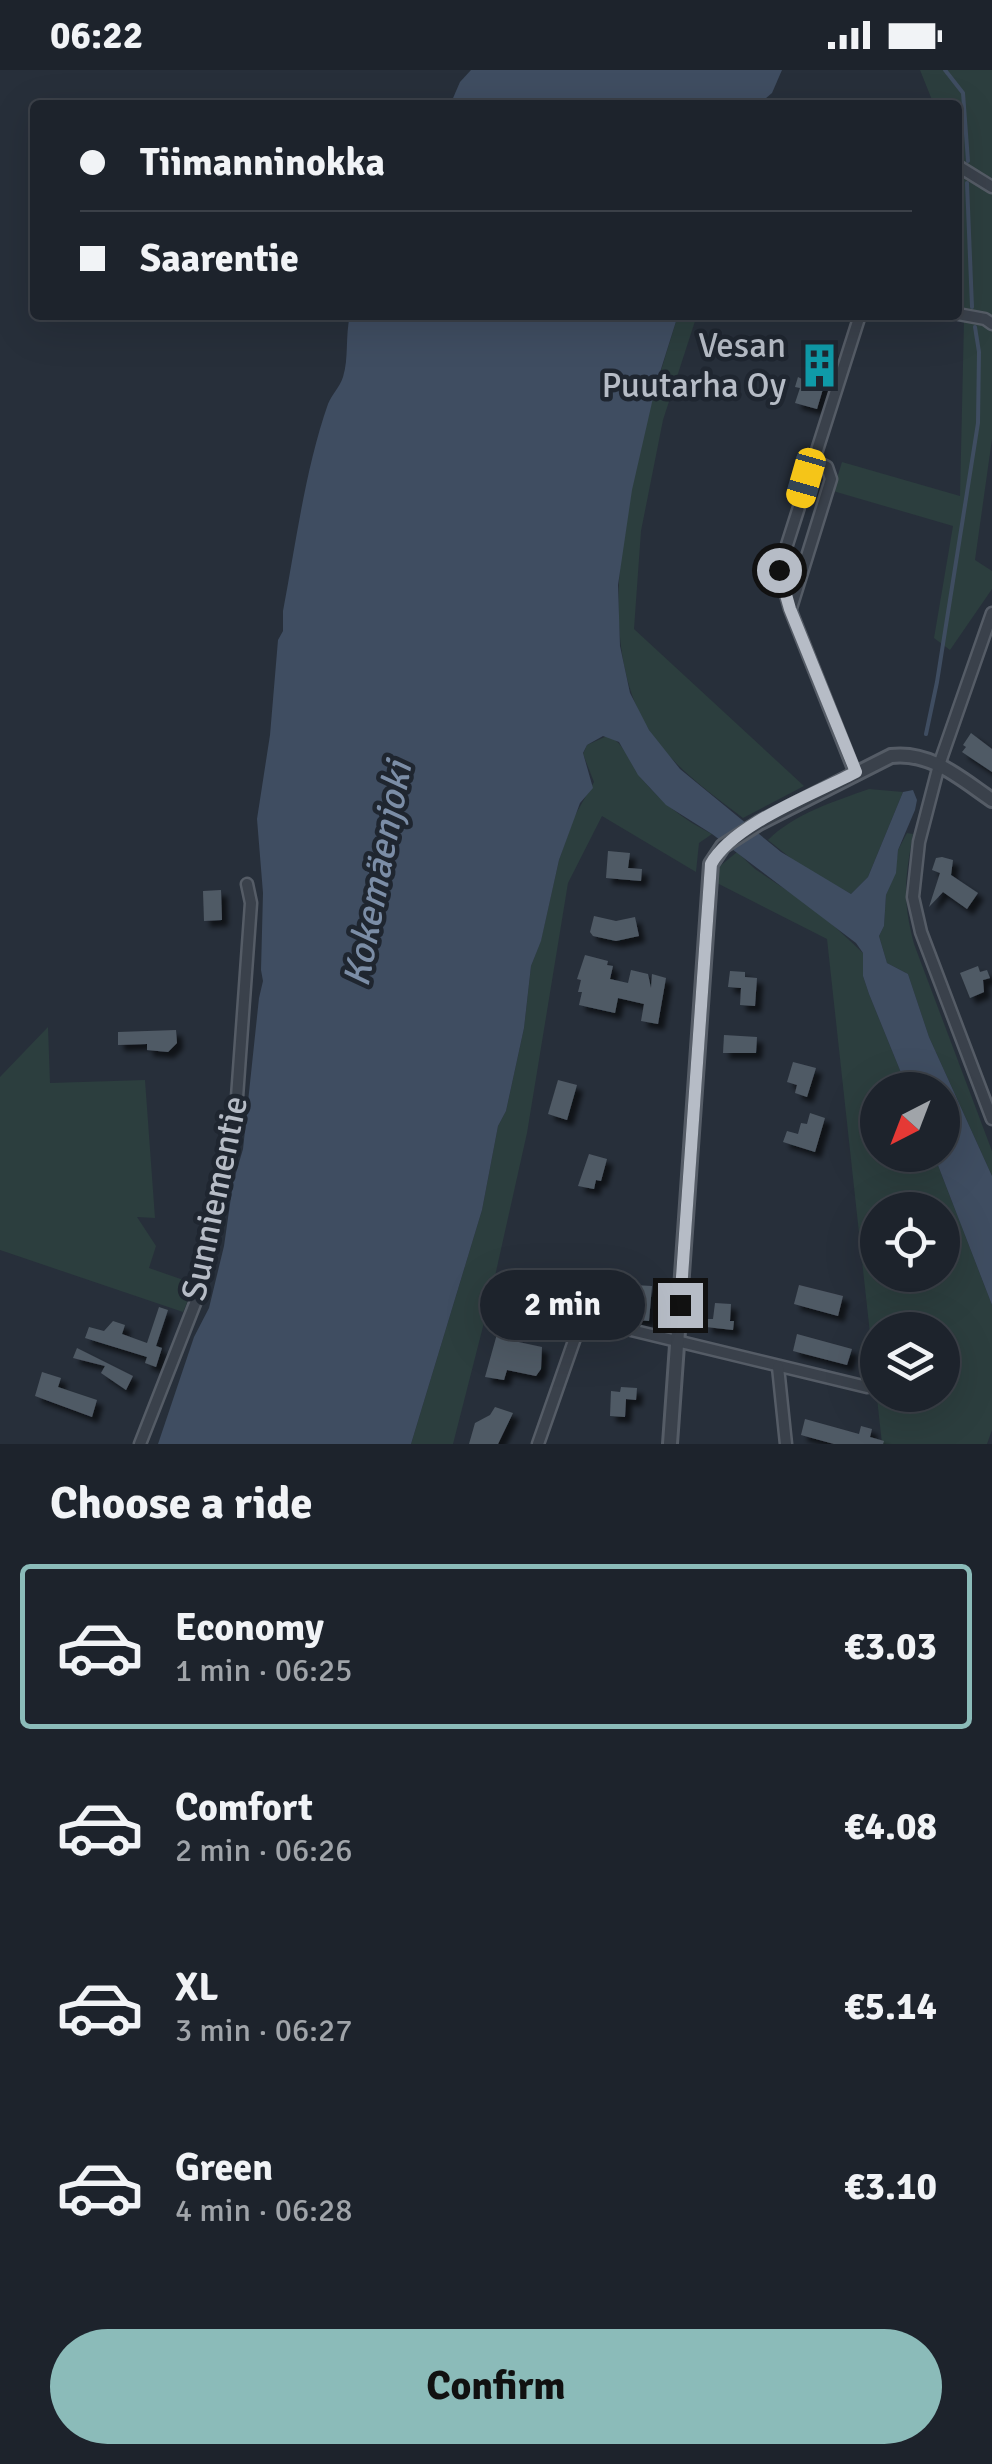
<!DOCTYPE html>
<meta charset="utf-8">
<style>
body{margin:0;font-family:Signika,sans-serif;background:#2a2f38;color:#f1f3f6;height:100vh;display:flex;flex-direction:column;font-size:38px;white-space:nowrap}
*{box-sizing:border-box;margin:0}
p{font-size:32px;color:#a0a4a9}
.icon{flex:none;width:55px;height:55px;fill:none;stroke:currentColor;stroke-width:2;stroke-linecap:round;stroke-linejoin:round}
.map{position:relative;height:1374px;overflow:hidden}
.drawer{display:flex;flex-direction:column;background:#1d232c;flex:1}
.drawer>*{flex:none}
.guide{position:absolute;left:30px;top:30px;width:932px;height:220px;border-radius:10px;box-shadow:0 10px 40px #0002,0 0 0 2px #3b4048;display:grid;align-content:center;height:220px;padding:0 50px;background:#1d232c}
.needle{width:65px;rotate:222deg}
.fabs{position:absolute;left:860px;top:1002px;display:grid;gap:20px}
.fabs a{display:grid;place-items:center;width:100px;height:100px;border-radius:50%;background:#1d232c;box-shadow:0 10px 40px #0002,0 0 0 2px #3b4048;font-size:50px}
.end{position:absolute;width:45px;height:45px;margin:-22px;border:12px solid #b6bcc6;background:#111;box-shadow:0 0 0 5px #111}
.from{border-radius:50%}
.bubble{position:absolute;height:70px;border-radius:35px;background:#1d232c;box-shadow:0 10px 40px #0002,0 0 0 2px #3b4048;font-size:32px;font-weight:700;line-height:70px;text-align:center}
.car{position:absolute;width:30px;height:60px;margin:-30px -15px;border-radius:12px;box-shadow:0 0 8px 2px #0007;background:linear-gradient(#f5c518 24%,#345 0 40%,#f5c518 0 76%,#345 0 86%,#f5c518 0)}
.guide b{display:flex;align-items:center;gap:35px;height:95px;font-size:38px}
.guide b+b{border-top:2px solid #3b4048}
.guide i{width:25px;height:25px;background:#f1f3f6}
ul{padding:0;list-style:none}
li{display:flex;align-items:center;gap:30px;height:165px;margin:0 20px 15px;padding:0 30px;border:5px solid transparent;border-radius:10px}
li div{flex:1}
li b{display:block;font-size:38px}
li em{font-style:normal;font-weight:700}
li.current{border-color:#8bbbb9}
li>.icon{width:90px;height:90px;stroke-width:1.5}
h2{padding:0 50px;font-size:45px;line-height:120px}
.action{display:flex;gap:20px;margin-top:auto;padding:20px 50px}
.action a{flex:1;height:115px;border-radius:60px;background:#8bbbb9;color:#111;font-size:40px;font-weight:700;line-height:115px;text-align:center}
.status{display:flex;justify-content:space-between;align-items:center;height:70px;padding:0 50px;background:#1d232c;direction:ltr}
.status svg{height:28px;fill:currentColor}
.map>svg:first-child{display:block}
</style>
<div class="status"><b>06:22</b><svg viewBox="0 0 49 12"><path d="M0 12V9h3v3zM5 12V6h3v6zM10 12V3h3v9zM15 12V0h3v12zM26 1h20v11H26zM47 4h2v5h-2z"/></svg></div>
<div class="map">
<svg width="992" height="1374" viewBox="0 0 992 1374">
<defs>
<filter id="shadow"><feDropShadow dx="6" dy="6" stdDeviation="2.5" flood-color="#0009"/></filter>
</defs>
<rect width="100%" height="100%" fill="#272f3a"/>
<g fill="#2c3e3e" fill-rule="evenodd">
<path d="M920 0H992V369L975 490 992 501V519L950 580 934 568 953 456 833 421 842 392 960 426 964 250 958 238V35H934Z"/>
<path d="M678 245H697L663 350 641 461 634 559 804 716 743 748C709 722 673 697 649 660 581 553 643 358 678 245Z"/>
<path d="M607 666C626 672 629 695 642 709 662 733 684 750 712 764L699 773 696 802 602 746 568 813 527 1063 489 1233 453 1374H411L482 1140 498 1056 506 1041 524 958 531 896 541 870 559 790 574 747 594 712 583 684 587 675Z"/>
<path d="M869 719 903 722 868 807 851 824 798 794 768 770C794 744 835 731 869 719Z"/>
<path d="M907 763 913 764C905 810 902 828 914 874L992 1081V1106L929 967 908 904 887 893 879 866 884 856 886 825 895 803 898 780Z"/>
<path d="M737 782 755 799 818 841 863 883V906L869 924 908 1020H878V1085H934L992 1235V1360L987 1374H882L827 869 715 812 720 796ZM878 1140H942V1205H878ZM878 1260H942V1325H878Z"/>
<path d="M48 957 50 1013 145 1010 155 1148 137 1147 156 1176 149 1198 195 1214 183 1242 0 1180V1007Z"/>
</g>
<g fill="#3f4d61">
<path d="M471 0H782L772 23 758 35H450L460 12Z"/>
<path d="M350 245H678L656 315 632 420 618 515 620 576 630 623 649 660 680 699 781 782 851 824 868 807 903 722 913 720 917 730 915 740 898 780 896 803 886 825 884 856 879 866 887 893 908 904 929 967 992 1106V1235L934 1085H942V1020H908L869 924 863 906V883L856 873 712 764 666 735 638 705 619 672 603 666 587 675 583 683 593 718 580 733 559 790 541 871 531 896 524 958 506 1041 498 1056 482 1140 411 1374H158L194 1267 209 1238 224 1176 233 1113 243 1079 259 928 263 911 261 900 263 823 257 749 270 665 278 570 283 561V541C296 473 305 400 328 334 332 324 340 317 343 307 349 288 345 267 350 245Z"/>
</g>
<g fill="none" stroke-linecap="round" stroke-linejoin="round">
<g stroke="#3f4d61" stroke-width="4">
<path d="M945 0 963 23 968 91"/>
<path d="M967 113 972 237"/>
<path d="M926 664 937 612 978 353 979 282 975 257"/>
</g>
</g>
<g fill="#505a65" filter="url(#shadow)">
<path d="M813 275 834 282 817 339 795 333 800 318 795 317 798 307 802 309Z"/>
<path d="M971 663 992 679V702L962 682 966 677 963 675Z"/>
<path d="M608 781 630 783 628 798 642 799 641 811 606 808Z"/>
<path d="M942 787 953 790 951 805 978 823 967 839 943 822 929 837 940 803 932 800 936 788Z"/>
<path d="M221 820 222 850 204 851 203 821Z"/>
<path d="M594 846 616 851 635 847 639 866 616 871 593 866 590 862Z"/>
<path d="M585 885 608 891 607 895 613 896 610 909 628 913 631 900 648 904 651 918 652 904 666 908 658 954 641 951 644 934 618 928 615 943 579 935 582 922H578L581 910 577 909Z"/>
<path d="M978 896 980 902 987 900 990 908 983 910 984 922 970 928 960 903Z"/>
<path d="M730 901 745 902V907L757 908 755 936 740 935 741 918 728 917Z"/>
<path d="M176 960 177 973 168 982 147 980V974L118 975V962Z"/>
<path d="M724 965 757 967 756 983H723Z"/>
<path d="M793 992 816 998 807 1027 795 1023 797 1015 787 1012Z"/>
<path d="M558 1010 577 1015 567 1050 548 1044Z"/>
<path d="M810 1043 825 1048 815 1082 783 1072 787 1061 798 1064 801 1053 807 1054Z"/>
<path d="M589 1084 607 1089 601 1111 596 1110 594 1119 578 1116Z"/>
<path d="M634 1215 652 1216 649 1251 627 1249 628 1236H633Z"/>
<path d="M799 1215 843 1226 838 1246 794 1234Z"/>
<path d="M715 1233 731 1234 730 1251H734L733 1260 706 1257 707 1249H713Z"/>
<path d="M159 1237 168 1240 156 1276 162 1278 156 1297 145 1293 147 1287 85 1268 89 1257 104 1261 113 1251 125 1255 122 1264 147 1273Z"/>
<path d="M511 1240 520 1244 514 1271 542 1277 541 1299 536 1306 507 1300 504 1310 485 1307 497 1264 491 1256 505 1259Z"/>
<path d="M797 1264 852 1279 847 1295 793 1281Z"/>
<path d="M77 1278 133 1306 126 1320 101 1303 105 1296 73 1288Z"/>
<path d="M42 1302 61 1308 58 1317 97 1330 92 1347 35 1326Z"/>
<path d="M621 1317 637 1318 636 1330 626 1329 625 1347 610 1346 611 1321 620 1322Z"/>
<path d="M495 1337 513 1343 498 1374H469L475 1353 490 1345Z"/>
<path d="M805 1349 859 1364 861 1356 872 1359 870 1367 884 1371 883 1374H834L801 1365Z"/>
</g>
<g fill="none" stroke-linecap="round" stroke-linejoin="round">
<defs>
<g id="minor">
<path d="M958 96 992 117"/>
<path d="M958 244 985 249 992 254"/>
<path d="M791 538 831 409 827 397 815 391"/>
<path d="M992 543 939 695 919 772 913 827 921 862 992 1049"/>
<path d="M855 703 790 539 779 500 860 245"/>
<path d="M536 1237 867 1317"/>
<path d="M778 1297 786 1374"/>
<path d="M140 1374 196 1231 235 1055 251 833 247 814"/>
<path d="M538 1374 581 1251"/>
</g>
<path id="tertiary" d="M670 1374 711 794 723 776 759 753 891 686C931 681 961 709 992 730"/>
</defs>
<use href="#minor" stroke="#555c66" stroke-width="15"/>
<use href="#tertiary" stroke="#555c66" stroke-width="18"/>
<use href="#minor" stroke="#3a414b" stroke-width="10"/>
<use href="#tertiary" stroke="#3a414b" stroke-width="12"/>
</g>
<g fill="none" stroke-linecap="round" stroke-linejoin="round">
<path stroke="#b6bcc6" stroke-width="12" d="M680 1235 711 794C733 754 814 724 856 702L790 539 779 500"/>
</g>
<defs>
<symbol id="building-bare" viewBox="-9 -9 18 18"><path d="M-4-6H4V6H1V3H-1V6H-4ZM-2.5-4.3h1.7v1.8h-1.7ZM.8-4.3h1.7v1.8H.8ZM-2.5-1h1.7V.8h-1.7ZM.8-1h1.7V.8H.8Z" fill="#0f9aa8" stroke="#1f2630" stroke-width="2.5" paint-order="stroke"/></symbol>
</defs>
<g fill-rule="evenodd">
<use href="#building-bare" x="788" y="264" width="63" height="63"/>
</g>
<g text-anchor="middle" stroke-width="9" stroke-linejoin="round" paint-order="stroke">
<g font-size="35" fill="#b6bcc6" stroke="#1f2630" text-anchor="end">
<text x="786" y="287">Vesan<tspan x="786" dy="40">Puutarha Oy</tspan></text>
</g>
<g font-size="35" fill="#b6bcc6" stroke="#1f2630">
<text transform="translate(214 1128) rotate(-78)" y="12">Sunniementie</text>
</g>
<g font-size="38" font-style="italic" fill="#7b8da6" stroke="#1f2630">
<text transform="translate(377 804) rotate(-79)" y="13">Kokemäenjoki</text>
</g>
</g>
</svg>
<div class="fabs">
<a><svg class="needle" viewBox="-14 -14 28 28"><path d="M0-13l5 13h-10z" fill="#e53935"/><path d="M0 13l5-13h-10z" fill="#a0a4a9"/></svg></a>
<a><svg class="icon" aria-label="locate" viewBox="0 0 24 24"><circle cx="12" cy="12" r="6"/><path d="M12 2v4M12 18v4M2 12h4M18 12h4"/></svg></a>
<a><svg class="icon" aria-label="layers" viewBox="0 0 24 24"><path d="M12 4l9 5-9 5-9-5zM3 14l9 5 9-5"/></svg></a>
</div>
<i class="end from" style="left:779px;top:500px"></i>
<i class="end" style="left:680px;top:1235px"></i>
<div class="bubble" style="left:480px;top:1200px;width:165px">2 min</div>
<i class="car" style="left:806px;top:408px;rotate:196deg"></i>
<div class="guide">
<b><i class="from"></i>Tiimanninokka</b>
<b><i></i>Saarentie</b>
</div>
</div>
<section class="drawer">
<h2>Choose a ride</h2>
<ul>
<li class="current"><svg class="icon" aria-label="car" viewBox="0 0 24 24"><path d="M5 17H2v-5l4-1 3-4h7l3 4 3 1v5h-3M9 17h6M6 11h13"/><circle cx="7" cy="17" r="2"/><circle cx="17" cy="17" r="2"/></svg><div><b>Economy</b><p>1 min · 06:25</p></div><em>€3.03</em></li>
<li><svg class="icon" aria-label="car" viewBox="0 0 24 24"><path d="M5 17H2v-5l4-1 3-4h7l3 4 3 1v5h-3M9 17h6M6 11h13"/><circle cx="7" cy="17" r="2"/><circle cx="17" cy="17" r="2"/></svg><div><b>Comfort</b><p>2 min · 06:26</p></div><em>€4.08</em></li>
<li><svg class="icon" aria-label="car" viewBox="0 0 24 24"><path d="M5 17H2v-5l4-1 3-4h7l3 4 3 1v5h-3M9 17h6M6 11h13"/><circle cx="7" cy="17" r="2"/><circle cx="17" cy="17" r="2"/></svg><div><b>XL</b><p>3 min · 06:27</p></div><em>€5.14</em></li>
<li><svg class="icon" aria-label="car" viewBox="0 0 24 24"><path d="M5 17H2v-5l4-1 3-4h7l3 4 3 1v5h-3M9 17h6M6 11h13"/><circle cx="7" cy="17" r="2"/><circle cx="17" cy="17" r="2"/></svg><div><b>Green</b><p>4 min · 06:28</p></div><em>€3.10</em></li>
</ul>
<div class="action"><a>Confirm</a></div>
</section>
